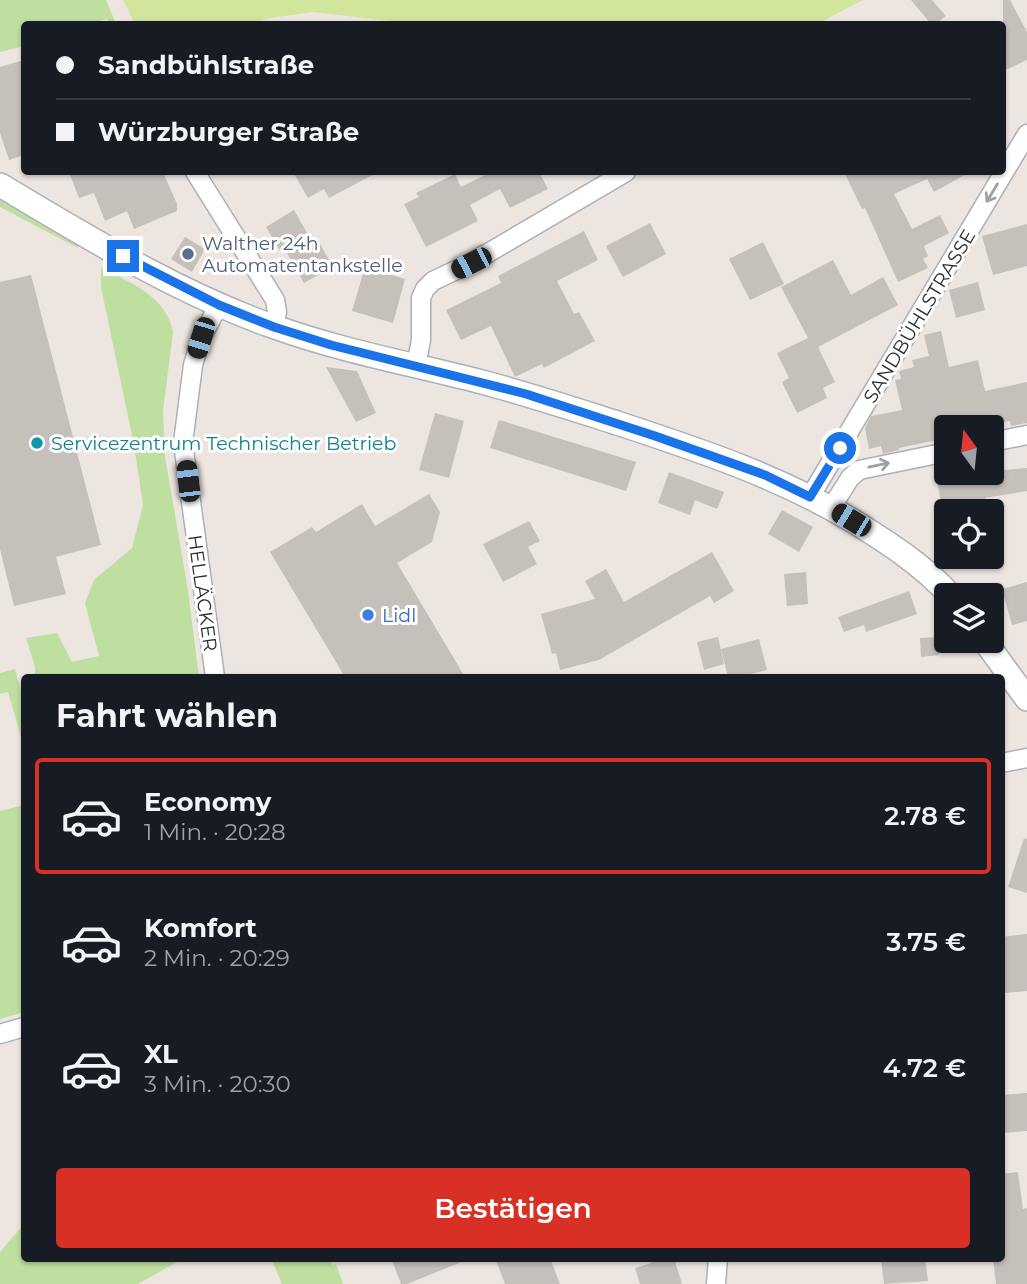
<!DOCTYPE html>
<html lang="de">
<meta charset="utf-8">
<style>
body{margin:0;font-family:Montserrat,sans-serif;background:#20242c;color:#f1f3f6;height:100vh;display:flex;flex-direction:column;font-size:26px;white-space:nowrap}
*{box-sizing:border-box;margin:0}
p{font-size:23px;color:#9ea1a6}
.icon{flex:none;width:38px;height:38px;fill:none;stroke:currentColor;stroke-width:2;stroke-linecap:round;stroke-linejoin:round}
.map{position:relative;flex:1;overflow:hidden}
.panel{position:absolute;left:21px;top:674px;width:984px;height:588px;display:flex;flex-direction:column;background:#171b24;border-radius:7px;box-shadow:0 2px 5px #0004}
.panel>*{flex:none}
.hud{position:absolute;left:21px;top:21px;width:985px;height:154px;border-radius:7px;box-shadow:0 2px 5px #0004;display:grid;align-content:center;height:154px;padding:0 35px;background:#171b24}
.needle{width:46px;rotate:345deg}
.tools{position:absolute;left:934px;top:415px;display:grid;gap:14px}
.tools a{display:grid;place-items:center;width:70px;height:70px;border-radius:7px;background:#171b24;box-shadow:0 2px 5px #0004;font-size:35px}
.end{position:absolute;width:32px;height:32px;margin:-16px;border:9px solid #1a73e8;background:#fff;box-shadow:0 0 0 4px #fff}
.from{border-radius:50%}
.car{position:absolute;width:21px;height:42px;margin:-21px -10px;border-radius:9px;box-shadow:0 0 5px 2px #0007;background:linear-gradient(#222 24%,#8ab4d8 0 40%,#222 0 76%,#8ab4d8 0 86%,#222 0)}
.hud b{display:flex;align-items:center;gap:24px;height:66px;font-size:26px}
.hud b+b{border-top:2px solid #363941}
.hud i{width:18px;height:18px;background:#f1f3f6}
ul{padding:0;list-style:none}
li{display:flex;align-items:center;gap:21px;height:116px;margin:0 14px 10px;padding:0 21px;border:4px solid transparent;border-radius:7px}
li div{flex:1}
li b{display:block;font-size:26px}
li em{font-style:normal;font-weight:600}
li.on{border-color:#d93025}
li>.icon{width:63px;height:63px;stroke-width:1.5}
h2{padding:0 35px;font-size:32px;line-height:84px}
.primary-button{display:flex;gap:14px;margin-top:auto;padding:14px 35px}
.primary-button a{flex:1;height:80px;border-radius:7px;background:#d93025;color:#fff;font-size:28px;font-weight:600;line-height:80px;text-align:center}
.map>svg:first-child{display:block}
</style>
<div class="map">
<svg width="1027" height="1284" viewBox="0 0 1027 1284">
<rect width="100%" height="100%" fill="#ede5e0"/>
<g fill="#bfdfa0">
<path d="M0 0H106L116 24H109L107 19 87 24H24V46L0 52Z"/>
<path d="M0 200 77 244 78 248 0 207Z"/>
<path d="M101 268C130 282 167 297 173 332L163 411 165 456 188 591 199 677H35V667L26 638 57 633 72 662 99 656 85 603 94 580 132 548 143 505 134 445 101 287Z"/>
<path d="M15 669 24 702V747L8 692 0 694V673Z"/>
<path d="M24 805V1012L0 1019V811Z"/>
<path d="M24 1224V1258H184L138 1284H0V1252Z"/>
<path d="M271 1258H330L332 1265 336 1264 343 1284H282Z"/>
</g>
<path fill="#d1e59d" d="M123 0H863L817 24H415L313 12 270 18 250 24H135Z"/>
<g fill="#c6c0bb">
<path d="M911 0H932L946 16 935 24H931Z"/>
<path d="M1003 0H1010L1027 32V60L1003 71Z"/>
<path d="M24 60V155L9 160 0 133V67Z"/>
<path d="M69 172H163L177 204V211L134 229 127 211 105 221 94 193 79 198Z"/>
<path d="M293 172H378L329 198 324 189 308 198Z"/>
<path d="M491 172H539L548 189 510 208 500 189 470 205 478 221 426 247 404 204 419 197 416 193 455 174 461 187Z"/>
<path d="M844 172H970L934 192 927 179 894 194 912 229 940 215 949 233 924 246 928 256 923 259 928 268 898 282 865 208 862 209Z"/>
<path d="M294 210 314 245 319 242 333 267 304 283 284 248 280 250 266 227Z"/>
<path d="M650 223 666 254 623 277 606 246Z"/>
<path d="M1027 224V266L993 275 982 236Z"/>
<path d="M584 231 598 260 557 281 574 314 579 312 595 341 544 368 542 364 515 377 491 326 461 340 446 310 501 283 498 276Z"/>
<path d="M185 237 205 249 192 272 171 259Z"/>
<path d="M763 242 784 284 750 300 729 259Z"/>
<path d="M833 260 851 295 883 277 898 305 818 347 835 382 823 388 827 398 797 413 782 382 789 378 777 353 808 338 781 287Z"/>
<path d="M365 267 405 279 393 323 352 311Z"/>
<path d="M31 275 101 545 56 557 66 594 14 606 0 549V282Z"/>
<path d="M978 282 985 310 956 318 949 290Z"/>
<path d="M941 331 949 367 978 360 985 391 1027 382V423L1011 426 1010 421 977 427H947V438L899 448V450L883 454 881 446 869 449 865 428 871 416 902 410 895 380 901 379 899 371 914 367 912 360 929 356 924 335Z"/>
<path d="M326 367 357 371 376 413 356 422Z"/>
<path d="M435 413 464 421 449 478 419 470Z"/>
<path d="M499 420 636 462 626 491 490 448Z"/>
<path d="M1027 468V491L985 498 986 506 943 513 936 476Z"/>
<path d="M669 472 724 492 717 509 695 500 690 515 658 503Z"/>
<path d="M429 494 440 512 432 542 397 563 465 677H345L270 552 312 527 316 532 362 504 375 526Z"/>
<path d="M782 510 813 527 799 552 768 534Z"/>
<path d="M529 521 540 541 528 547 537 564 503 582 483 544Z"/>
<path d="M712 552 734 591 714 603 710 596 599 660 560 670 556 653 552 654 541 614 595 599 585 581 606 569 624 602Z"/>
<path d="M806 572 808 604 787 606 784 574Z"/>
<path d="M1027 582V621L1012 625 1002 589Z"/>
<path d="M909 591 917 614 866 632 864 625 844 632 838 617Z"/>
<path d="M718 637 724 664 704 670 697 642Z"/>
<path d="M937 637 939 655 921 657 920 638Z"/>
<path d="M759 639 767 670 739 677H728L721 649Z"/>
<path d="M1024 838 1027 839V893L1008 887Z"/>
<path d="M1027 934V991L1005 993 1003 977 1001 978V937Z"/>
<path d="M1027 1093V1131L1001 1133V1095Z"/>
<path d="M1018 1172 1023 1209 1027 1208V1284H996L993 1258H1001V1174Z"/>
<path d="M391 1258H469V1259L407 1284H401Z"/>
<path d="M495 1258H550L560 1284H505Z"/>
<path d="M667 1258H674L682 1284H640L635 1268Z"/>
<path d="M881 1258H925L928 1281 884 1284Z"/>
</g>
<g fill="none" stroke-linecap="round" stroke-linejoin="round">
<defs>
<g id="minor">
<path d="M195 172 275 300 277 312 274 327"/>
<path d="M416 366 421 340V298L425 289 433 281 471 263 626 172"/>
<path d="M992 442 1027 435"/>
<path d="M810 497 1027 134"/>
<path d="M831 508 850 478 859 470 947 452"/>
<path d="M215 677 183 443 193 365 201 338 219 305"/>
<path d="M1001 763 1027 758"/>
<path d="M0 1034 24 1027"/>
<path d="M716 1284 718 1258"/>
</g>
<g id="tertiary">
<path d="M0 185C88 237 176 292 272 326 341 351 412 364 482 382 527 394 570 408 614 422 696 449 779 476 853 521 887 542 923 565 950 595"/>
<path d="M984 640 1027 699"/>
</g>
</defs>
<use href="#minor" stroke="#acb0b8" stroke-width="21"/>
<use href="#tertiary" stroke="#acb0b8" stroke-width="26"/>
<use href="#minor" stroke="#fff" stroke-width="18"/>
<use href="#tertiary" stroke="#fff" stroke-width="23"/>
</g>
<defs><path id="oneway-shaft" d="M-6 0H5M1.5-3L5.5 0L1.5 3" fill="none" stroke-width="1.6" stroke-linecap="round" stroke-linejoin="round" transform="scale(1.75)"/></defs>
<g stroke="#a0a0a0">
<use href="#oneway-shaft" transform="translate(992 193) rotate(121)"/>
<use href="#oneway-shaft" transform="translate(879 465) rotate(-12)"/>
</g>
<g fill="none" stroke-linecap="round" stroke-linejoin="round">
<path stroke="#1a73e8" stroke-width="9" d="M123 256 219 305 274 327 331 345 526 394 655 436 765 475 810 497 840 448"/>
</g>
<circle fill="#5c6f8a" stroke="#fff" stroke-width="2.5" cx="188" cy="254" r="7"/>
<circle fill="#0f9aa8" stroke="#fff" stroke-width="2.5" cx="37" cy="443" r="7"/>
<circle fill="#3f7fe0" stroke="#fff" stroke-width="2.5" cx="368" cy="615" r="7"/>
<g text-anchor="middle" stroke-width="6" stroke-linejoin="round" paint-order="stroke">
<g font-size="19" fill="#4e5e75" stroke="#fff" text-anchor="start">
<text x="202" y="250">Walther 24h<tspan x="202" dy="22">Automatentankstelle</tspan></text>
</g>
<g font-size="19" fill="#2c2c2c" stroke="#fff">
<text transform="translate(919 316) rotate(-59)" y="7">SANDBÜHLSTRASSE</text>
<text transform="translate(203 593) rotate(82)" y="7">HELLÄCKER</text>
</g>
<g font-size="19" fill="#0d838f" stroke="#fff" text-anchor="start">
<text x="51" y="450">Servicezentrum Technischer Betrieb</text>
</g>
<g font-size="19" fill="#366cbe" stroke="#fff" text-anchor="start">
<text x="382" y="622">Lidl</text>
</g>
</g>
</svg>
<div class="tools">
<a><svg class="needle" viewBox="-14 -14 28 28"><path d="M0-13l5 13h-10z" fill="#e53935"/><path d="M0 13l5-13h-10z" fill="#9ea1a6"/></svg></a>
<a><svg class="icon" aria-label="locate" viewBox="0 0 24 24"><circle cx="12" cy="12" r="6"/><path d="M12 2v4M12 18v4M2 12h4M18 12h4"/></svg></a>
<a><svg class="icon" aria-label="layers" viewBox="0 0 24 24"><path d="M12 4l9 5-9 5-9-5zM3 14l9 5 9-5"/></svg></a>
</div>
<i class="end from" style="left:840px;top:448px"></i>
<i class="end" style="left:123px;top:256px"></i>
<i class="car" style="left:471px;top:263px;rotate:243deg"></i>
<i class="car" style="left:201px;top:338px;rotate:197deg"></i>
<i class="car" style="left:188px;top:481px;rotate:353deg"></i>
<i class="car" style="left:851px;top:520px;rotate:301deg"></i>
<div class="hud">
<b><i class="from"></i>Sandbühlstraße</b>
<b><i></i>Würzburger Straße</b>
</div>
<section class="panel">
<h2>Fahrt wählen</h2>
<ul>
<li class="on"><svg class="icon" aria-label="car" viewBox="0 0 24 24"><path d="M5 17H2v-5l4-1 3-4h7l3 4 3 1v5h-3M9 17h6M6 11h13"/><circle cx="7" cy="17" r="2"/><circle cx="17" cy="17" r="2"/></svg><div><b>Economy</b><p>1 Min. · 20:28</p></div><em>2.78 €</em></li>
<li><svg class="icon" aria-label="car" viewBox="0 0 24 24"><path d="M5 17H2v-5l4-1 3-4h7l3 4 3 1v5h-3M9 17h6M6 11h13"/><circle cx="7" cy="17" r="2"/><circle cx="17" cy="17" r="2"/></svg><div><b>Komfort</b><p>2 Min. · 20:29</p></div><em>3.75 €</em></li>
<li><svg class="icon" aria-label="car" viewBox="0 0 24 24"><path d="M5 17H2v-5l4-1 3-4h7l3 4 3 1v5h-3M9 17h6M6 11h13"/><circle cx="7" cy="17" r="2"/><circle cx="17" cy="17" r="2"/></svg><div><b>XL</b><p>3 Min. · 20:30</p></div><em>4.72 €</em></li>
</ul>
<div class="primary-button"><a>Bestätigen</a></div>
</section>
</div>
